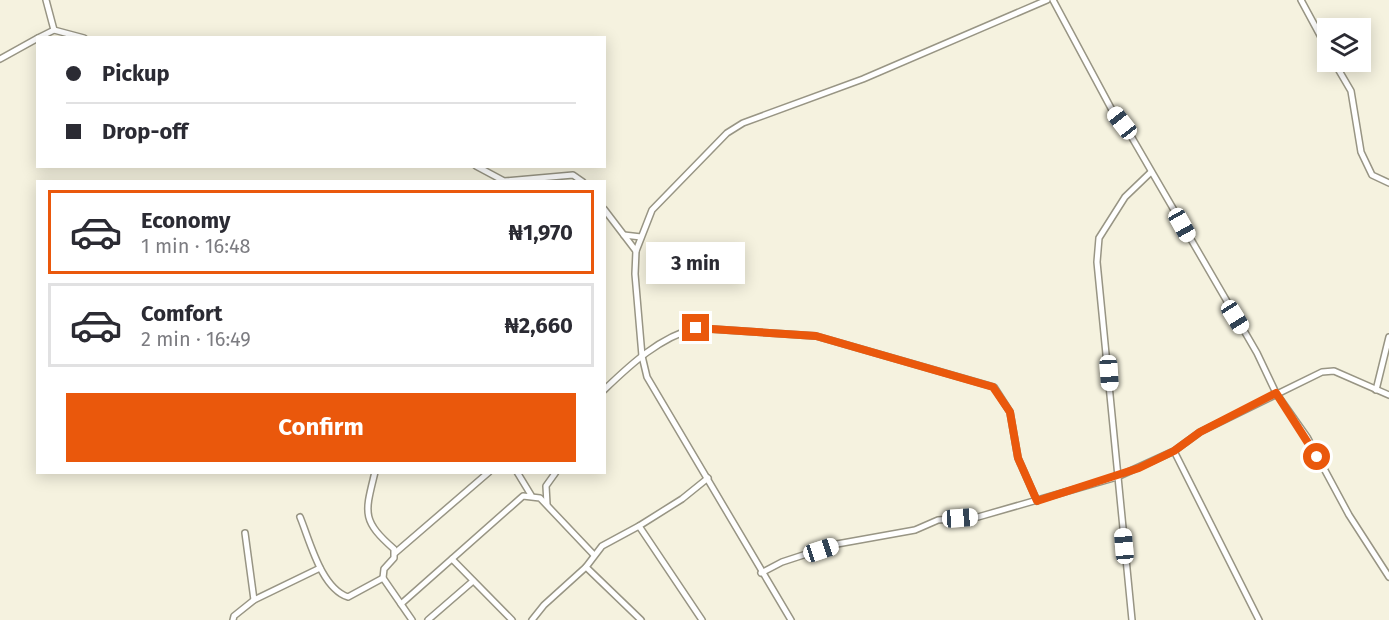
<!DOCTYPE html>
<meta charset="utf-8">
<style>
body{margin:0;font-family:"Fira Sans",sans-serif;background:#f7f7f7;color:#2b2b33;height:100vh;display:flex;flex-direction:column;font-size:22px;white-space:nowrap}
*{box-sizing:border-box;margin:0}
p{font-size:20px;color:#7c7c81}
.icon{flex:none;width:33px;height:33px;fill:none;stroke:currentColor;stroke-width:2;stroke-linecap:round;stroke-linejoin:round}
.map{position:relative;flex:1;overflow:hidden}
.drawer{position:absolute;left:36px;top:180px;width:570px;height:294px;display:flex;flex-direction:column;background:#fff;border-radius:0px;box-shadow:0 3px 15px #0003}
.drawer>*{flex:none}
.hud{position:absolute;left:36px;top:36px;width:570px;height:132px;border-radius:0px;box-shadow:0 3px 15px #0003;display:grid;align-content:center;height:132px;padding:0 30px;background:#fff}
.controls{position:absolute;left:1317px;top:18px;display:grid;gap:12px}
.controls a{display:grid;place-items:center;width:54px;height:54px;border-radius:0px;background:#fff;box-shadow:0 3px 15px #0003;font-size:30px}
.end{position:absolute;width:27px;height:27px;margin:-14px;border:8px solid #ea580c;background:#fff;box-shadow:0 0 0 3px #fff}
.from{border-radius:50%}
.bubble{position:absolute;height:42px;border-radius:0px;background:#fff;box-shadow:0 3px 15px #0003;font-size:20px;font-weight:700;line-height:42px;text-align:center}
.car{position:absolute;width:18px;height:36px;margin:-18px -9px;border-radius:8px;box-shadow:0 0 4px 2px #0007;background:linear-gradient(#fff 24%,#345 0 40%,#fff 0 76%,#345 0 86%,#fff 0)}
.hud b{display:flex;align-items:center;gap:21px;height:57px;font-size:22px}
.hud b+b{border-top:2px solid #e1e1e2}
.hud i{width:15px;height:15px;background:#2b2b33}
ul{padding:10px 0 0;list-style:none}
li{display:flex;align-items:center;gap:18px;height:84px;margin:0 12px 9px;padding:0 18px;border:3px solid #e1e1e2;border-radius:0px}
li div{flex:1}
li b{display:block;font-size:22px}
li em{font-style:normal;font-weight:700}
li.active{border-color:#ea580c}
li>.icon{width:54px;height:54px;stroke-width:1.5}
.cta{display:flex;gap:12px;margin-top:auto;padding:12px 30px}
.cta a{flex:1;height:69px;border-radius:0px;background:#ea580c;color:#fff;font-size:24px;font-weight:700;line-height:69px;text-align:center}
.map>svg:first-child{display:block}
</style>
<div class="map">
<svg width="1389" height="620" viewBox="0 0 1389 620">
<rect width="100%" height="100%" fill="#f5f2df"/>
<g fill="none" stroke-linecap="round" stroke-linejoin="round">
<defs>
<g id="minor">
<path d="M46 0 54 30"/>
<path d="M1053 0 1112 110 1131 136 1257 353 1276 393 1307 437 1349 515 1389 577"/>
<path d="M1301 0 1328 50"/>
<path d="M38 38 54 30 84 38"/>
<path d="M0 59 38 38"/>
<path d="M1334 62 1351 91 1361 152 1372 175 1389 183"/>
<path d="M476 166 504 181 573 175 583 182"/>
<path d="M604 209 636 251 635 274 642 356 647 377 791 620"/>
<path d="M624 235 641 237"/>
<path d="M636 251 652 210 727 133 743 123 863 79 1047 0"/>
<path d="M604 390C631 364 660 337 696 328L816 336 994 387 1010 412 1018 458 1037 501"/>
<path d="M1376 390 1389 337"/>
<path d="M1174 451 1259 620"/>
<path d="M375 472C365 513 361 520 394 549V558L384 569 383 578 412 620"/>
<path d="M517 472 531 495"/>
<path d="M547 504 546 486 556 472"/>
<path d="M300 517C310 541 321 588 348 597L383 578"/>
<path d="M639 526 602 546 586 567 641 620"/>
<path d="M245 533 254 600 320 568"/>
<path d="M395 553 489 472"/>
<path d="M452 559 512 620"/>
<path d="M761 573 782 562 837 544 915 530 938 520 978 517 1117 477 1174 451 1200 432 1322 372 1334 371 1389 395"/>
<path d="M401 604 523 496 540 498 594 555"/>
<path d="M233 620 234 616 254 600"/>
<path d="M428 620 473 581"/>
<path d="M532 620 544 605 586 567"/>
<path d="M702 620 639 526 682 499 708 478"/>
<path d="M1132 620 1097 262 1099 238 1125 197 1151 172"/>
</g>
</defs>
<use href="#minor" stroke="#989584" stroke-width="8"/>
<use href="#minor" stroke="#fff" stroke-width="5"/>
</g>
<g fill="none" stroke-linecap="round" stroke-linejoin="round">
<path stroke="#ea580c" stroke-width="8" d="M696 328 816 336 993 387 1010 412 1018 458 1037 501 1139 468 1174 451 1200 432 1276 393 1317 457"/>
</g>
</svg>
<div class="controls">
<a><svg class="icon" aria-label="layers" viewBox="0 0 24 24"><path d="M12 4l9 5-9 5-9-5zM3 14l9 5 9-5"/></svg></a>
</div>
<i class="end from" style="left:1317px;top:457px"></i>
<i class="end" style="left:696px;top:328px"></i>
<div class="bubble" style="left:646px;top:242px;width:99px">3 min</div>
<i class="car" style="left:1122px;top:123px;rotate:322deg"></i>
<i class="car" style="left:1182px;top:225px;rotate:151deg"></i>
<i class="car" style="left:1235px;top:317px;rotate:148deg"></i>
<i class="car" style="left:1109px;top:373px;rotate:176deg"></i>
<i class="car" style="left:960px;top:518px;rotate:86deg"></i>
<i class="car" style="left:1124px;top:546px;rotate:355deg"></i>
<i class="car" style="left:821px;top:550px;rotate:72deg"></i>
<div class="hud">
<b><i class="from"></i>Pickup</b>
<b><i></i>Drop-off</b>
</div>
<section class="drawer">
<ul>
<li class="active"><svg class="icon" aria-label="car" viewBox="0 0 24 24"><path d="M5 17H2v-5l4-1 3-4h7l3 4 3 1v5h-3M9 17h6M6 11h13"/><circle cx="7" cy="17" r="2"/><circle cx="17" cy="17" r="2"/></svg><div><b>Economy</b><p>1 min · 16:48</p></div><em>₦1,970</em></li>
<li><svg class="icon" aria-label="car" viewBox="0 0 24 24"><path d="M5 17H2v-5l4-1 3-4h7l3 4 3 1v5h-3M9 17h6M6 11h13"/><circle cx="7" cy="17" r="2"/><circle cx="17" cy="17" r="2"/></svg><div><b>Comfort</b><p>2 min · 16:49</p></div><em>₦2,660</em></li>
</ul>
<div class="cta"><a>Confirm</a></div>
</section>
</div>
